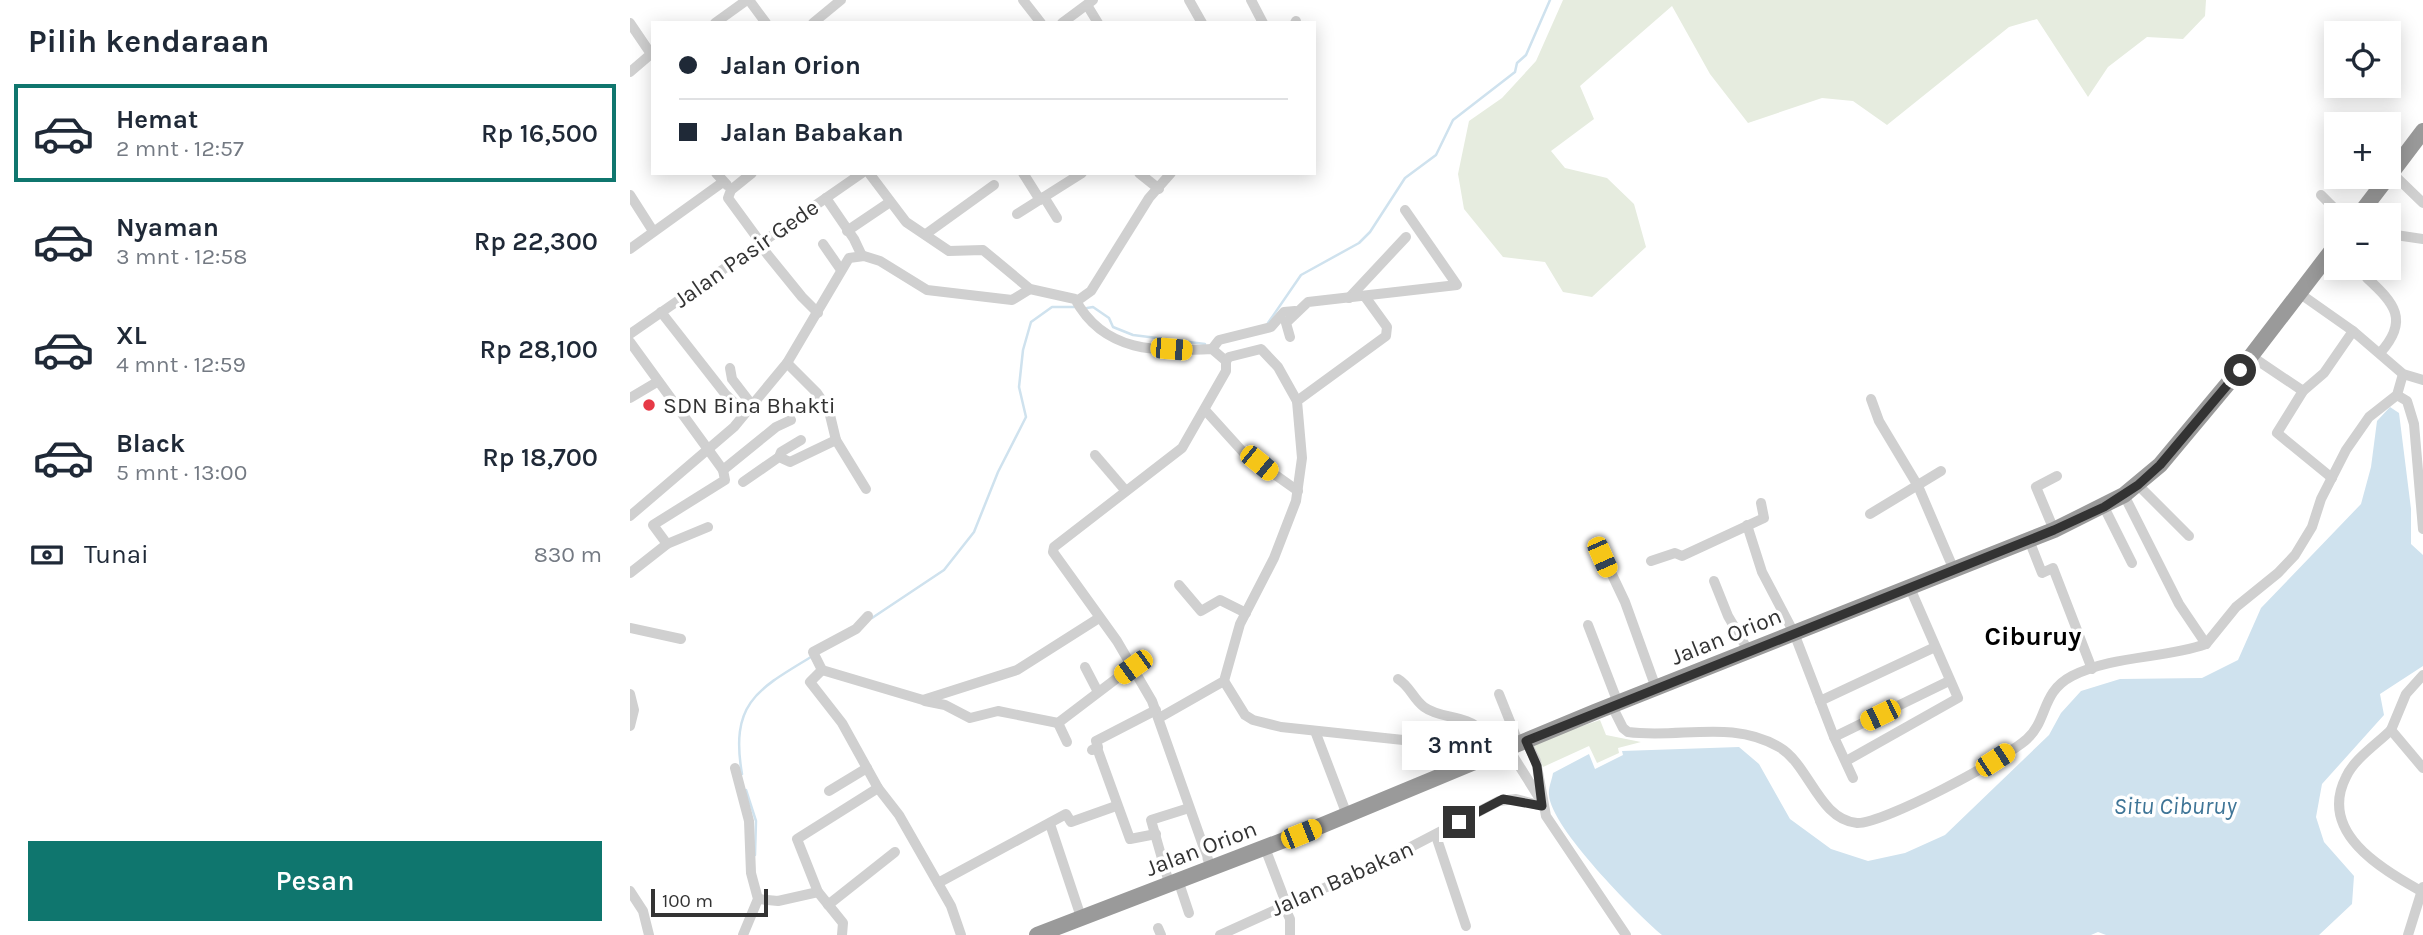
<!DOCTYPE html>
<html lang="id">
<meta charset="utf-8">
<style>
body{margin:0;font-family:Karla,sans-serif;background:#f6f6f7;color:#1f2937;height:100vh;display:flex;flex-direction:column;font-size:26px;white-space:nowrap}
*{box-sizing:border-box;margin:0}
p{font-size:23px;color:#747a83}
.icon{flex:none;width:38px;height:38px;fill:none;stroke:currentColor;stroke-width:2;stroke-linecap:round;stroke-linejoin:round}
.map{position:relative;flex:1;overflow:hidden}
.sheet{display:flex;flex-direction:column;background:#fff;width:630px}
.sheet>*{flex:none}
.guide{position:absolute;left:21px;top:21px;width:665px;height:154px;border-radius:0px;box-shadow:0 4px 18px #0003;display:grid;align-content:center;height:154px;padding:0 28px;background:#fff}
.fabs{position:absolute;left:1694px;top:21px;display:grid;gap:14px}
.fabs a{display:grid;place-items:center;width:77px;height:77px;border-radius:0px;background:#fff;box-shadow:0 4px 18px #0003;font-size:35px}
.scale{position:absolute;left:21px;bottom:18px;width:117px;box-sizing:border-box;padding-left:7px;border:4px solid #333;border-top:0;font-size:19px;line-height:24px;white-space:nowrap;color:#333;-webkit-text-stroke:5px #fff;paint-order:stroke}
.end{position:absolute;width:32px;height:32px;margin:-16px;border:9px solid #333;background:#fff;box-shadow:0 0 0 4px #fff}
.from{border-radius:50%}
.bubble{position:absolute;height:49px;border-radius:0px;background:#fff;box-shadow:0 4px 18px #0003;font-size:23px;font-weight:600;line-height:49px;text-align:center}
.car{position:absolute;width:21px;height:42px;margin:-21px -10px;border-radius:9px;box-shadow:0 0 5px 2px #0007;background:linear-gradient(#f5c518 24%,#345 0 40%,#f5c518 0 76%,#345 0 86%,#f5c518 0)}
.guide b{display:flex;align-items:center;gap:24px;height:66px;font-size:26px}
.guide b+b{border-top:2px solid #e0e1e3}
.guide i{width:18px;height:18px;background:#1f2937}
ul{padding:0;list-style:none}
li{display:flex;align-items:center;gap:21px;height:98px;margin:0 14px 10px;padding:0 14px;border:4px solid transparent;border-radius:0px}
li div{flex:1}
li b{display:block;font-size:26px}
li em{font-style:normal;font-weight:600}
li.selected{border-color:#0f766e}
li>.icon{width:63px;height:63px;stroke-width:1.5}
h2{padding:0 28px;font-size:32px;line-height:84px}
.pay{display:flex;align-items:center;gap:18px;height:77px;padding:0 28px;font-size:26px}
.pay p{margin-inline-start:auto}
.primary-button{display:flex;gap:14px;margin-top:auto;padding:14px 28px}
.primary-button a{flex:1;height:80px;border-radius:0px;background:#0f766e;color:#fff;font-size:28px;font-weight:600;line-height:80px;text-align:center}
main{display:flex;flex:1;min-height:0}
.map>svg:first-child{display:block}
.green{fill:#e6ecdf}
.water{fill:#cfe2ee}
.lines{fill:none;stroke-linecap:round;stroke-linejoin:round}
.stream{stroke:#cfe2ee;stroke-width:2.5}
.minor{stroke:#d0d0d0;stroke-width:10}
.highway{stroke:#9a9a9a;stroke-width:16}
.route{stroke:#333;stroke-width:9}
.poi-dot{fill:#e63946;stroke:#fff;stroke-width:2.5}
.labels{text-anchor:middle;stroke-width:7;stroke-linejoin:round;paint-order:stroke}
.street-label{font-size:23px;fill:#333;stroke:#fff}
.poi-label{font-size:23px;fill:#333;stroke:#fff;text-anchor:start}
.water-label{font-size:24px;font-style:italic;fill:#3f7597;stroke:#fff}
.quarter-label{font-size:26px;font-weight:bold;fill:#000;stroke:#fff}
</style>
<main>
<section class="sheet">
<h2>Pilih kendaraan</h2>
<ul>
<li class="selected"><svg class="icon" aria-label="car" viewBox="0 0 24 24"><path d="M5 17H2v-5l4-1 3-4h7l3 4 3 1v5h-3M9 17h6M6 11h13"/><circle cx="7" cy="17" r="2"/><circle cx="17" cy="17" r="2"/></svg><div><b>Hemat</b><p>2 mnt · 12:57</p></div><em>Rp 16,500</em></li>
<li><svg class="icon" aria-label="car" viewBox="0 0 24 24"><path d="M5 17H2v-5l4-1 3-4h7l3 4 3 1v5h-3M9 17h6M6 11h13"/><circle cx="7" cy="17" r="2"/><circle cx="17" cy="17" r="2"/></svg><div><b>Nyaman</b><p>3 mnt · 12:58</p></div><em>Rp 22,300</em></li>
<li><svg class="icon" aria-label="car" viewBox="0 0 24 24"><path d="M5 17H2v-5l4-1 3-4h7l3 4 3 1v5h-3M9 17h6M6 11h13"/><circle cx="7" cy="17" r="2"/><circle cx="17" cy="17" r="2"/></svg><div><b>XL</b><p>4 mnt · 12:59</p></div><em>Rp 28,100</em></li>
<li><svg class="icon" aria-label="car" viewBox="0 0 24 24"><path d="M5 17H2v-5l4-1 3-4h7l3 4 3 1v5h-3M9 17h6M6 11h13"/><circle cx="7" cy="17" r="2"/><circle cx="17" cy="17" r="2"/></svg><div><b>Black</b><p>5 mnt · 13:00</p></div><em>Rp 18,700</em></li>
</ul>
<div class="pay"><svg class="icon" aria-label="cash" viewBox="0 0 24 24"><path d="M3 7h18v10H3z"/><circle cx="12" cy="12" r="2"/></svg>Tunai<p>830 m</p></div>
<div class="primary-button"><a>Pesan</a></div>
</section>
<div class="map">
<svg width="1793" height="935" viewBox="0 0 1793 935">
<rect width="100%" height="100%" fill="#fff"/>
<!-- green -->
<g class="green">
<path d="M933,0H1576L1575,16L1553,39L1517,37L1478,67L1458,97L1407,19L1379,27L1257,125L1223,101L1192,98L1118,123L1080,74L1042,6L950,86L964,119L921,151L935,168L977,178L1004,204L1016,247L962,297L933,292L915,262L873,257L834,209L828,174L839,121L872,98L906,61Z"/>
<path d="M970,720L976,735L1011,742L988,748L989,753L967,763L959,746L913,767L902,743Z"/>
</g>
<!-- water -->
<path class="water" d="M1760,407L1769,413L1781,509V544L1793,555V666L1750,694L1754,715L1692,784L1686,817L1694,842L1724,876L1722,904L1689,935H1476L1468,932L1461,935H1032C1006,913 921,828 919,795C918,788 922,780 923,773L959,754L965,769L993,755L992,751L1109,747L1129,764L1160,819L1201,849L1238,861L1275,853L1315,835L1419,735L1431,713L1451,691L1490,679L1572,678L1608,660L1631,608L1731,504L1741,467L1747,421Z"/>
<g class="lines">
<!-- stream -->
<g class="stream">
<path d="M457,308L463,307L479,318L483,327L503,335L575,344"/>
<path d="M638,323L671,275L729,243L740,232L775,178L806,155L823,120L885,72L887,63L896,55L920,0"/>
<path d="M242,618L314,570L344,532L368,472L396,417L389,387L393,350L401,322L422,307H447"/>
<path d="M112,774C100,704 126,690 181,657"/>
<path d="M116,790L126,821L125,855"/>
</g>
<!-- minor -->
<g class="minor">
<path d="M119,0L136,23"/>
<path d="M393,0L411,23"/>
<path d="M559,0L572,23"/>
<path d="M621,0L633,23"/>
<path d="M457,5L468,23"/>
<path d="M0,23L21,54L0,72"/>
<path d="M85,23L117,0"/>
<path d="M183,23L211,0"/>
<path d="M432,23L463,0"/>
<path d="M665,23L666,21"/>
<path d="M86,173L97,185"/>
<path d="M122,173L101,190L98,198L131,243"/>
<path d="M239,173L276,222L319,251L353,250L400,289L445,299C474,353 527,352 582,349L596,361V371L552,448L424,547L423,552L487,641L522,701L581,868"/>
<path d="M393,173L410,200"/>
<path d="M509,173L529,189"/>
<path d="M1762,173L1793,203"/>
<path d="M0,195L23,231"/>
<path d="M1691,195L1711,215"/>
<path d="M414,197L427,218"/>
<path d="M196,198L224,239L232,256"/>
<path d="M387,214L452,173"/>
<path d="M217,231L260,202"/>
<path d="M296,234L364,185"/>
<path d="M1759,234L1793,239"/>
<path d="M129,244L172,297L188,313"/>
<path d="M193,244L211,270"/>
<path d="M0,249L93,182"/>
<path d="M1737,278C1764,303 1780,320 1750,353"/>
<path d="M1669,293L1723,331L1773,374L1793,380"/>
<path d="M719,298L776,237"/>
<path d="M447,301L461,291L519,198L541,173"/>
<path d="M31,312L96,395L115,413"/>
<path d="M0,334L232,173"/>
<path d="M660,337L656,323L678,302L827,285L775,210"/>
<path d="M0,342L93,470L146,427L161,420"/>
<path d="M582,349L589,340L641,327L654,312L665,311"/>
<path d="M1621,356L1673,391"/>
<path d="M596,361L599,357L631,349L648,367L667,401"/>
<path d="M157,363L187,393L199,411L206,440L236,489"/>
<path d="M100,368L102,379L122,405"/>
<path d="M1767,395L1777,401L1784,424L1793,529"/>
<path d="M0,398L27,382"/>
<path d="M1241,399L1249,421L1288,486L1324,570"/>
<path d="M575,410L613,452L668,491"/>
<path d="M465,455L495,490"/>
<path d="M149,457L151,452L171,440"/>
<path d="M1702,478L1647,433L1673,391L1694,373L1723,331"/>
<path d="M113,482L149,457L160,462L206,440"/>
<path d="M1508,485L1559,536"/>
<path d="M1494,495L1549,604L1576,644"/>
<path d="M1474,507L1502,563"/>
<path d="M1240,514L1311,471"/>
<path d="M0,516L104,427L157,363L219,258L234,256L250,261L297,290L382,300L400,289"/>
<path d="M1117,525L1132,572L1164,633L1204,737L1223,778"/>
<path d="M1424,530L1406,487L1427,476"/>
<path d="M1399,540L1412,573L1423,568L1462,669"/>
<path d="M37,544L23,525L95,480L93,470"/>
<path d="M968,545L995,602L1026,688"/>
<path d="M1021,561L1045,553L1052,556L1134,518L1131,503"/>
<path d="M0,573L37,544L78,527"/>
<path d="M1084,581L1098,616L1119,652"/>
<path d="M549,585L571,611L590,600L616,613"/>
<path d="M958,625L988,703"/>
<path d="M0,628L51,639"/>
<path d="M455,667L468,692"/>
<path d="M192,670L180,682L212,723L248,788L269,815L321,906L331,935"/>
<path d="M192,670L293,700L387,670L469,618"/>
<path d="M192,670L183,652L226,629L238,616"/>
<path d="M1793,675L1776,694L1761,730L1793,768"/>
<path d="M768,679C780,686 783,699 794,707C810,719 837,715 850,730C855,737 859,747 864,755"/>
<path d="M594,681L615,715L623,720L651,727L792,742L850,730"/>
<path d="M0,694L4,710L0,726"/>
<path d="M869,694L889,744"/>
<path d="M295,701L315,705L340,718L368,711L428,723L503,666"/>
<path d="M1190,701L1303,648"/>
<path d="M982,706L993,728L998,732C1049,739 1102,719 1149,747C1179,764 1189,820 1227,823C1253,824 1375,759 1397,739C1418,720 1411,692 1442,676C1484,655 1533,659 1576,644L1606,607L1648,573L1665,555L1682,527L1691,499L1716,450L1739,417L1767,395L1773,374"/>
<path d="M529,718L594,681L610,624L644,558L666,501L672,458L667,401L756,336L757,327L736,298"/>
<path d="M428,723L437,742"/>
<path d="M1761,730C1747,744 1724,759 1716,777C1688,832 1751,869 1791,891"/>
<path d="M685,731L717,815"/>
<path d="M1204,737L1319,681"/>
<path d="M896,741L906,761L916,816L996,935"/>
<path d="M467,748L500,839L526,834"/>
<path d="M878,748L910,799"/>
<path d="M462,750L468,747L466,741L526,710"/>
<path d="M1216,761L1328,698L1280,588"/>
<path d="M105,768L119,821L121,873L128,899L113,935"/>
<path d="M199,791L237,768"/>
<path d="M420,824L451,917"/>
<path d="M806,836L836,926"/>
<path d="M635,848L656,903"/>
<path d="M548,880L559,913"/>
<path d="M308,883L436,814L441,822L486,806"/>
<path d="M539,883L521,820L559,808"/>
<path d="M0,891L13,911L19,935"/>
<path d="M128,899L148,901L188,892"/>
<path d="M653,904L660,919V935"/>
<path d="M198,905L265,852"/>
<path d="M528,928L531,935"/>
<path d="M212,935L213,923L188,892L167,839L248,788"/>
<path d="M590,935L752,862L869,801L886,799L912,806"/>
<path d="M1778,935L1793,887"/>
</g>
<!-- highway -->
<g class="highway">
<path d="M1759,176L1793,131"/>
<path d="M1729,215L1758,177"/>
<path d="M407,935L688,827L965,712L1424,530L1494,495L1530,465L1621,356L1706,245"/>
</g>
</g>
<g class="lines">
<!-- route -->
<path class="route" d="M829,822L873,799L912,806L907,766L896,741L1424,530L1474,507L1508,485L1530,465L1610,370"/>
</g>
<!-- markers -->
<circle class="poi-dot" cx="19" cy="405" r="7"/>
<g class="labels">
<!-- street labels -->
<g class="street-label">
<text transform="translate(116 253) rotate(-35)" y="8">Jalan Pasir Gede</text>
<text transform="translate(1096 636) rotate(-22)" y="8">Jalan Orion</text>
<text transform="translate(571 848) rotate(-21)" y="8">Jalan Orion</text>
<text transform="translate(712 878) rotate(-24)" y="8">Jalan Babakan</text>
</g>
<!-- poi labels -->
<g class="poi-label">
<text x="33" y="413">SDN Bina Bhakti</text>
</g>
<!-- water labels -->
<g class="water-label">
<text x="1545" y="814">Situ Ciburuy</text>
</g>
<!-- quarter labels -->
<g class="quarter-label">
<text x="1403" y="645">Ciburuy</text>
</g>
</g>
</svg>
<div class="fabs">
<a><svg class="icon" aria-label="locate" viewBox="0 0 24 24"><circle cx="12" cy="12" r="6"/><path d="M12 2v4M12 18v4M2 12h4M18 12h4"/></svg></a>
<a>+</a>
<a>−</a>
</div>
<div class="scale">100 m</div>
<i class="end from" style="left:1610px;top:370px"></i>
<i class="end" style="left:829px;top:822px"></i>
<div class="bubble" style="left:772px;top:721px;width:116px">3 mnt</div>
<i class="car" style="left:541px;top:349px;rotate:95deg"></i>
<i class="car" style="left:629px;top:463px;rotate:129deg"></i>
<i class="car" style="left:972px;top:557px;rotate:156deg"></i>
<i class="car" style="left:503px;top:667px;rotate:234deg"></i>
<i class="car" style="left:1250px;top:715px;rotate:244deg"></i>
<i class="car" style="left:1365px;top:760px;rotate:57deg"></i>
<i class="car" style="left:671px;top:834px;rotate:68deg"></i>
<div class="guide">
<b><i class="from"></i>Jalan Orion</b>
<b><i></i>Jalan Babakan</b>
</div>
</div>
</main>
